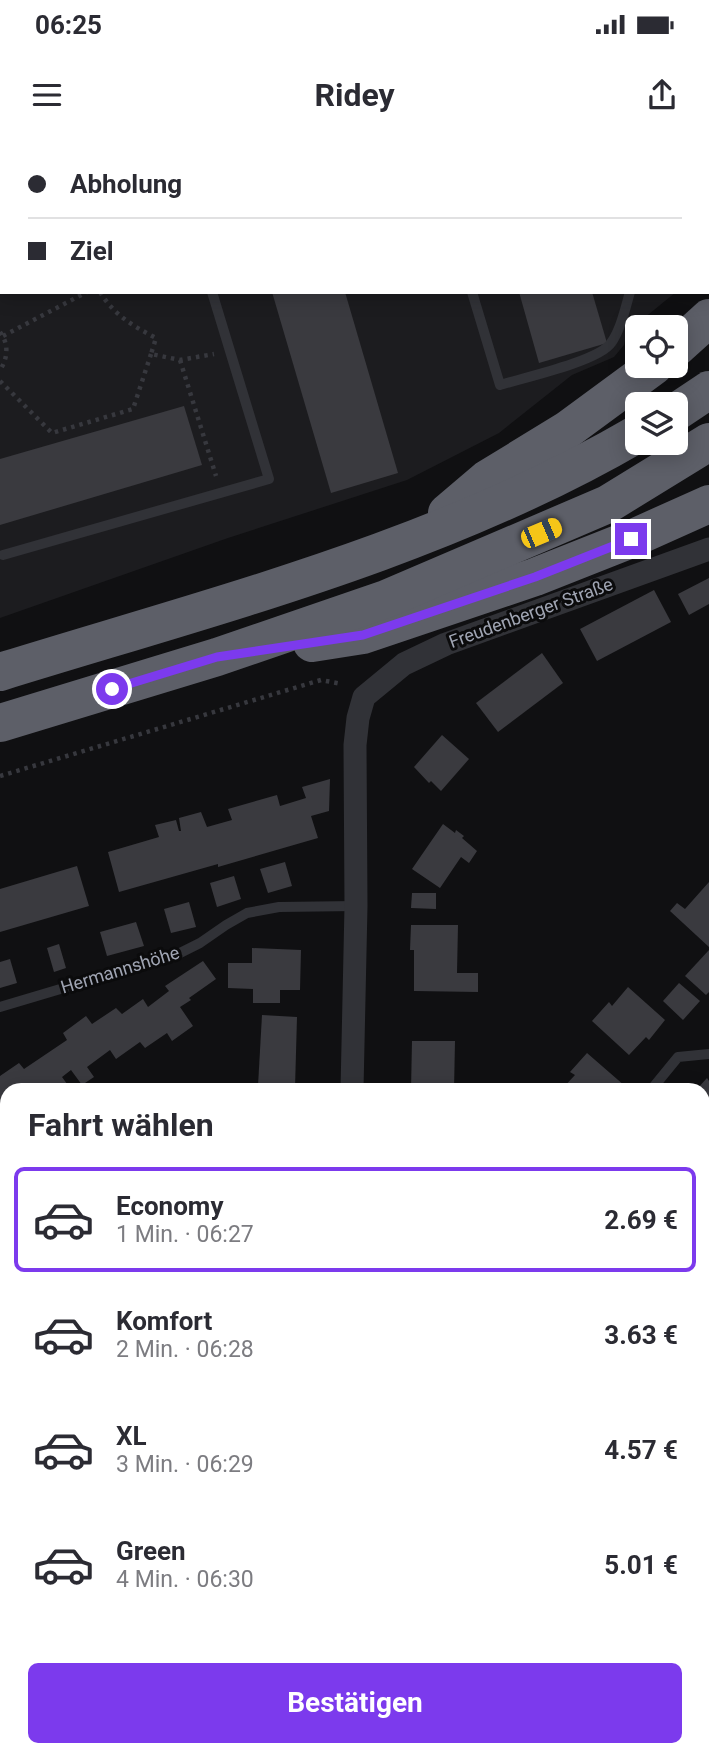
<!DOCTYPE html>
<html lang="de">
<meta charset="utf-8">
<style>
body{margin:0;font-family:Roboto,sans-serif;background:#f2f2f3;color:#2b2b33;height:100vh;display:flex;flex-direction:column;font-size:26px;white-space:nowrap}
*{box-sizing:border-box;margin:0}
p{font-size:23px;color:#7c7c81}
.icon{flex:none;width:38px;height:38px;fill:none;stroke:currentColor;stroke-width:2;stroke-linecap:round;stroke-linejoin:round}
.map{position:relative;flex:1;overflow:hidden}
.side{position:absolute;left:0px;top:943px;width:710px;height:674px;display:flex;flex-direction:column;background:#fff;border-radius:21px 21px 0 0;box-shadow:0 4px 18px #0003}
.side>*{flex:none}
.guide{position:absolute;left:0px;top:0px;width:710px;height:154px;box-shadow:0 4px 18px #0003;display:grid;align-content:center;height:154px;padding:0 28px;background:#fff}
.controls{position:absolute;left:625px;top:175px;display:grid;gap:14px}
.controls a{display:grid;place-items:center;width:63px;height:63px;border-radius:10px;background:#fff;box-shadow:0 4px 18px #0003;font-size:35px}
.end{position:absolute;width:32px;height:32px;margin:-16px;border:9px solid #7c3aed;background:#fff;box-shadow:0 0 0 4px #fff}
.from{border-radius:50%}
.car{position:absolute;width:21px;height:42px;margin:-21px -10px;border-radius:9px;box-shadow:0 0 5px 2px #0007;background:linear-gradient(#f5c518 24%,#345 0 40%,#f5c518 0 76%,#345 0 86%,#f5c518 0)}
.guide b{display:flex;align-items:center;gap:24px;height:66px;font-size:26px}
.guide b+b{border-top:2px solid #e1e1e2}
.guide i{width:18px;height:18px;background:#2b2b33}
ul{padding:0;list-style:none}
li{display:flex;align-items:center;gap:21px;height:105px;margin:0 14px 10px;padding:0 14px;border:4px solid transparent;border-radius:10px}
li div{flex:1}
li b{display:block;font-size:26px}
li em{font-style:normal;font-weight:700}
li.active{border-color:#7c3aed}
li>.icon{width:63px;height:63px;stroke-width:1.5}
h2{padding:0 28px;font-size:32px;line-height:84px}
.button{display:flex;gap:14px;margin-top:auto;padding:14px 28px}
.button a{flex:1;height:80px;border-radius:10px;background:#7c3aed;color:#fff;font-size:28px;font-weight:700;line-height:80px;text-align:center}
.status{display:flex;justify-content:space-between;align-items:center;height:49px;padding:0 35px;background:#fff;direction:ltr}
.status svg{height:19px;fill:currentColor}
header{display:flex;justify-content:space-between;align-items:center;height:91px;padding:0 28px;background:#fff;font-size:32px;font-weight:700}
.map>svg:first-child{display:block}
.built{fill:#1c1c1f}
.green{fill:#1c241d}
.building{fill:#3a3a3f}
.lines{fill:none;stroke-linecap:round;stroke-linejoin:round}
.path{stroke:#37383e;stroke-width:4.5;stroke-dasharray:3.5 5;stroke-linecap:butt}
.lane{stroke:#313237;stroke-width:10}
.street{stroke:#313237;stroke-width:23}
.secondary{stroke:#3f4047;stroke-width:32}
.highway{stroke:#5d5f68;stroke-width:38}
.route{stroke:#7c3aed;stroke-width:9}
.labels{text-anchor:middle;stroke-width:6;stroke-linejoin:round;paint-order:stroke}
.street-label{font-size:18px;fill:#a0a5b3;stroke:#0b0b0c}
</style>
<div class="status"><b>06:25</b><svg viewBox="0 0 49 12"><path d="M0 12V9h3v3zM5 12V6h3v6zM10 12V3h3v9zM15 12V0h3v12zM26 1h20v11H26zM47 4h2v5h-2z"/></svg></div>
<header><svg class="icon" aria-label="menu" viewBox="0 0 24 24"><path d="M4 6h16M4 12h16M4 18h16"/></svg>Ridey<svg class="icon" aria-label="share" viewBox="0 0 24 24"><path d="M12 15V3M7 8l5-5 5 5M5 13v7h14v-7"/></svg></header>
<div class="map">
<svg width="709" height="1616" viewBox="0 0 709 1616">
<rect width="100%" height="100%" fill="#101012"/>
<!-- built -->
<g class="built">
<path d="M0,0H324L2,2L0,110Z"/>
<path d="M387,0H709V125V2H384Z"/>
<path d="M0,152H676L627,192L624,205L614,217L572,235L499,293L407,340L228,398L0,478Z"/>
<path d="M0,1009L7,1019V1604L0,1612Z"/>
</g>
<!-- green -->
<path class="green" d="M7,1604V1610H134V1616H0V1612Z"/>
<!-- building -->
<g class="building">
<path d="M272,152H345L398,333L331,353Z"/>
<path d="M519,152H592L607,203L539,223Z"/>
<path d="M184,266L202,325L0,385V319Z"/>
<path d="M709,438V464L689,475L678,454Z"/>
<path d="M654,450L671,482L597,521L580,489Z"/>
<path d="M542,513L563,543L498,592L476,563Z"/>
<path d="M442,595L469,619L441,651L431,641L429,643L414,627Z"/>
<path d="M330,639L329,671L311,676L318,698L218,727V724L119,752L108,712L159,697L155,685L176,680L179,691H181L179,678L201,672L207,687L232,680L228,669L277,655L280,666L306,658L302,647Z"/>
<path d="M443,684L455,693L456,690L464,696L462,698L477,711L469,723L461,717L440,748L412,729Z"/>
<path d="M285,722L292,746L268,753L260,729Z"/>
<path d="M77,726L89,766L0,792V749Z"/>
<path d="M234,736L241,759L217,767L210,743Z"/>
<path d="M709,742V807L670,771L677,763L685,769Z"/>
<path d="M412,753H436V769L411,768Z"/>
<path d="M189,762L196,787L171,793L164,769Z"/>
<path d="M136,782L144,806L107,816L100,792Z"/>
<path d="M411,785H458L457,833H478V852L414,851V810H410Z"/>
<path d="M59,804L66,828L54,832L47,808Z"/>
<path d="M252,808L301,810L300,850H280V863H253V849L228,848V823H252Z"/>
<path d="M709,810V852L706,855L685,836Z"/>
<path d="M10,819L17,843L0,848V822Z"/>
<path d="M203,821L216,839L189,858L191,860L180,867L193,886L172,901L167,893L145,908L140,902L116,919L110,910L87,927L94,937L82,945L71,930L62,937L70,948L66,950H7V969L0,974V936L19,923L24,929L67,900L63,893L86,876L92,884L116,868L122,874L143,859L148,867L169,851L165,846Z"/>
<path d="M679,843L700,861L683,880L663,861Z"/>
<path d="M628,847L665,880L649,900L646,897L629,915L592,881L609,862L612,866Z"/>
<path d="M262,875L297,877L295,948L258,946Z"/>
<path d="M412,901H455L454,950H411Z"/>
<path d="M587,913L625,946L621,950H561L575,935L570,932Z"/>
<path d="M707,938L709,941V987L704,982V950H696Z"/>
<path d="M704,1016L709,1021V1072L704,1078Z"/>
<path d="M704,1268L709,1273V1331L704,1337Z"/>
<path d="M7,1406V1451L0,1446V1416Z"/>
<path d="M237,1610H285L284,1616H237Z"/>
<path d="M599,1610H631L626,1616H606Z"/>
</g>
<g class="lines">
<!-- path -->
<g class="path">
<path d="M247,2L253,0"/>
<path d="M0,78H2"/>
<path d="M100,152C114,175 133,186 156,198L151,214L180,220L214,214"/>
<path d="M0,192C9,204 8,218 0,230"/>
<path d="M3,196L87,152"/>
<path d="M180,220L216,336"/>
<path d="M0,241L52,293L133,269L151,214"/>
<path d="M0,636L321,540L342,544"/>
</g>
<!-- lane -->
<g class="lane">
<path d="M424,0L425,2"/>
<path d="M472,152L500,245C523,238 599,221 611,203C621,189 625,169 630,152"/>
<path d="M3,415L269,339L212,152"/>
<path d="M0,867L178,814L200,803L226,785L247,773L279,767L356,766"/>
<path d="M651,950L678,917L709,914"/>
<path d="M0,1231L5,1224L7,1226"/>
<path d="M0,1376L7,1366"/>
<path d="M0,1581L7,1571"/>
<path d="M455,1610L458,1616"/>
<path d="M554,1616L560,1610"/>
</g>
<!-- street -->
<g class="street">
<path d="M361,2L364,0"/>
<path d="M0,132H2"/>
<path d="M352,950L356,766L355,605L358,578L364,557L404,524L446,504L709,409"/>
<path d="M704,1216L709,1218"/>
<path d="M363,1610L367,1616"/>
</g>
<!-- secondary -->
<g class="secondary">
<path d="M704,1155L709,1149"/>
<path d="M383,1616L385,1610"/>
</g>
<!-- highway -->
<g class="highway">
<path d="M676,208L709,178"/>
<path d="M676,272L709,250"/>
<path d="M447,373L487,339L567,290L654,226"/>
<path d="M312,503L363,495L535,437L631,399L709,364"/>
<path d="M0,532C216,465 440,409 637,294"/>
<path d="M0,583L217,517L386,459L608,364L709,302"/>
</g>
</g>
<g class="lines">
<!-- route -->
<path class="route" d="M112,549L217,517L363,495L535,437L631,399"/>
</g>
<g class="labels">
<!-- street labels -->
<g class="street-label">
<text transform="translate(531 473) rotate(-20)" y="6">Freudenberger Straße</text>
<text transform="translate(120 830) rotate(-17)" y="6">Hermannshöhe</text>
</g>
</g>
</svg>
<div class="controls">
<a><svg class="icon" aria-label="locate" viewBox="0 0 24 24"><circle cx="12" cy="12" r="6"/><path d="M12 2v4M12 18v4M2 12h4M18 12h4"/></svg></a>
<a><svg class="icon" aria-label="layers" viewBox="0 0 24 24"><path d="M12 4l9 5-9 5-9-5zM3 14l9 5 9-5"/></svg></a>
</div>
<i class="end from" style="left:112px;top:549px"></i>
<i class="end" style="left:631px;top:399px"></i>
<i class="car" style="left:541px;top:393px;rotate:67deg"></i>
<div class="guide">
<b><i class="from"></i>Abholung</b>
<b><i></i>Ziel</b>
</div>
<section class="side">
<h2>Fahrt wählen</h2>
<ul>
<li class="active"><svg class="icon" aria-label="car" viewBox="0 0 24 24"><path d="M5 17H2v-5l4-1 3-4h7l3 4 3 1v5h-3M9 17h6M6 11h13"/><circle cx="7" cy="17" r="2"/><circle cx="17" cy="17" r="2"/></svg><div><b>Economy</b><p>1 Min. · 06:27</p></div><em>2.69 €</em></li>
<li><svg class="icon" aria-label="car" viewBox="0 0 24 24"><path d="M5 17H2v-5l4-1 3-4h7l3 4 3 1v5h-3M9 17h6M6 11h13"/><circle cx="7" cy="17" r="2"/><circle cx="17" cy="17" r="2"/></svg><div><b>Komfort</b><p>2 Min. · 06:28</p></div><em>3.63 €</em></li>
<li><svg class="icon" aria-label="car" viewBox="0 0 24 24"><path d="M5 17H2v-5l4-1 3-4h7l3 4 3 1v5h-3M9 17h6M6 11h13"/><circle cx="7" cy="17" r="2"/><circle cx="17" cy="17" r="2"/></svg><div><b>XL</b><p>3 Min. · 06:29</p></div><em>4.57 €</em></li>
<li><svg class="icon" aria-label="car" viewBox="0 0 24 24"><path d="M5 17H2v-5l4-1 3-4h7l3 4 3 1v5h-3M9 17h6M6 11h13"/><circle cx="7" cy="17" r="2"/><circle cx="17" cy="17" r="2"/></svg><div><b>Green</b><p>4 Min. · 06:30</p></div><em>5.01 €</em></li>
</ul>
<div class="button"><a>Bestätigen</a></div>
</section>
</div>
